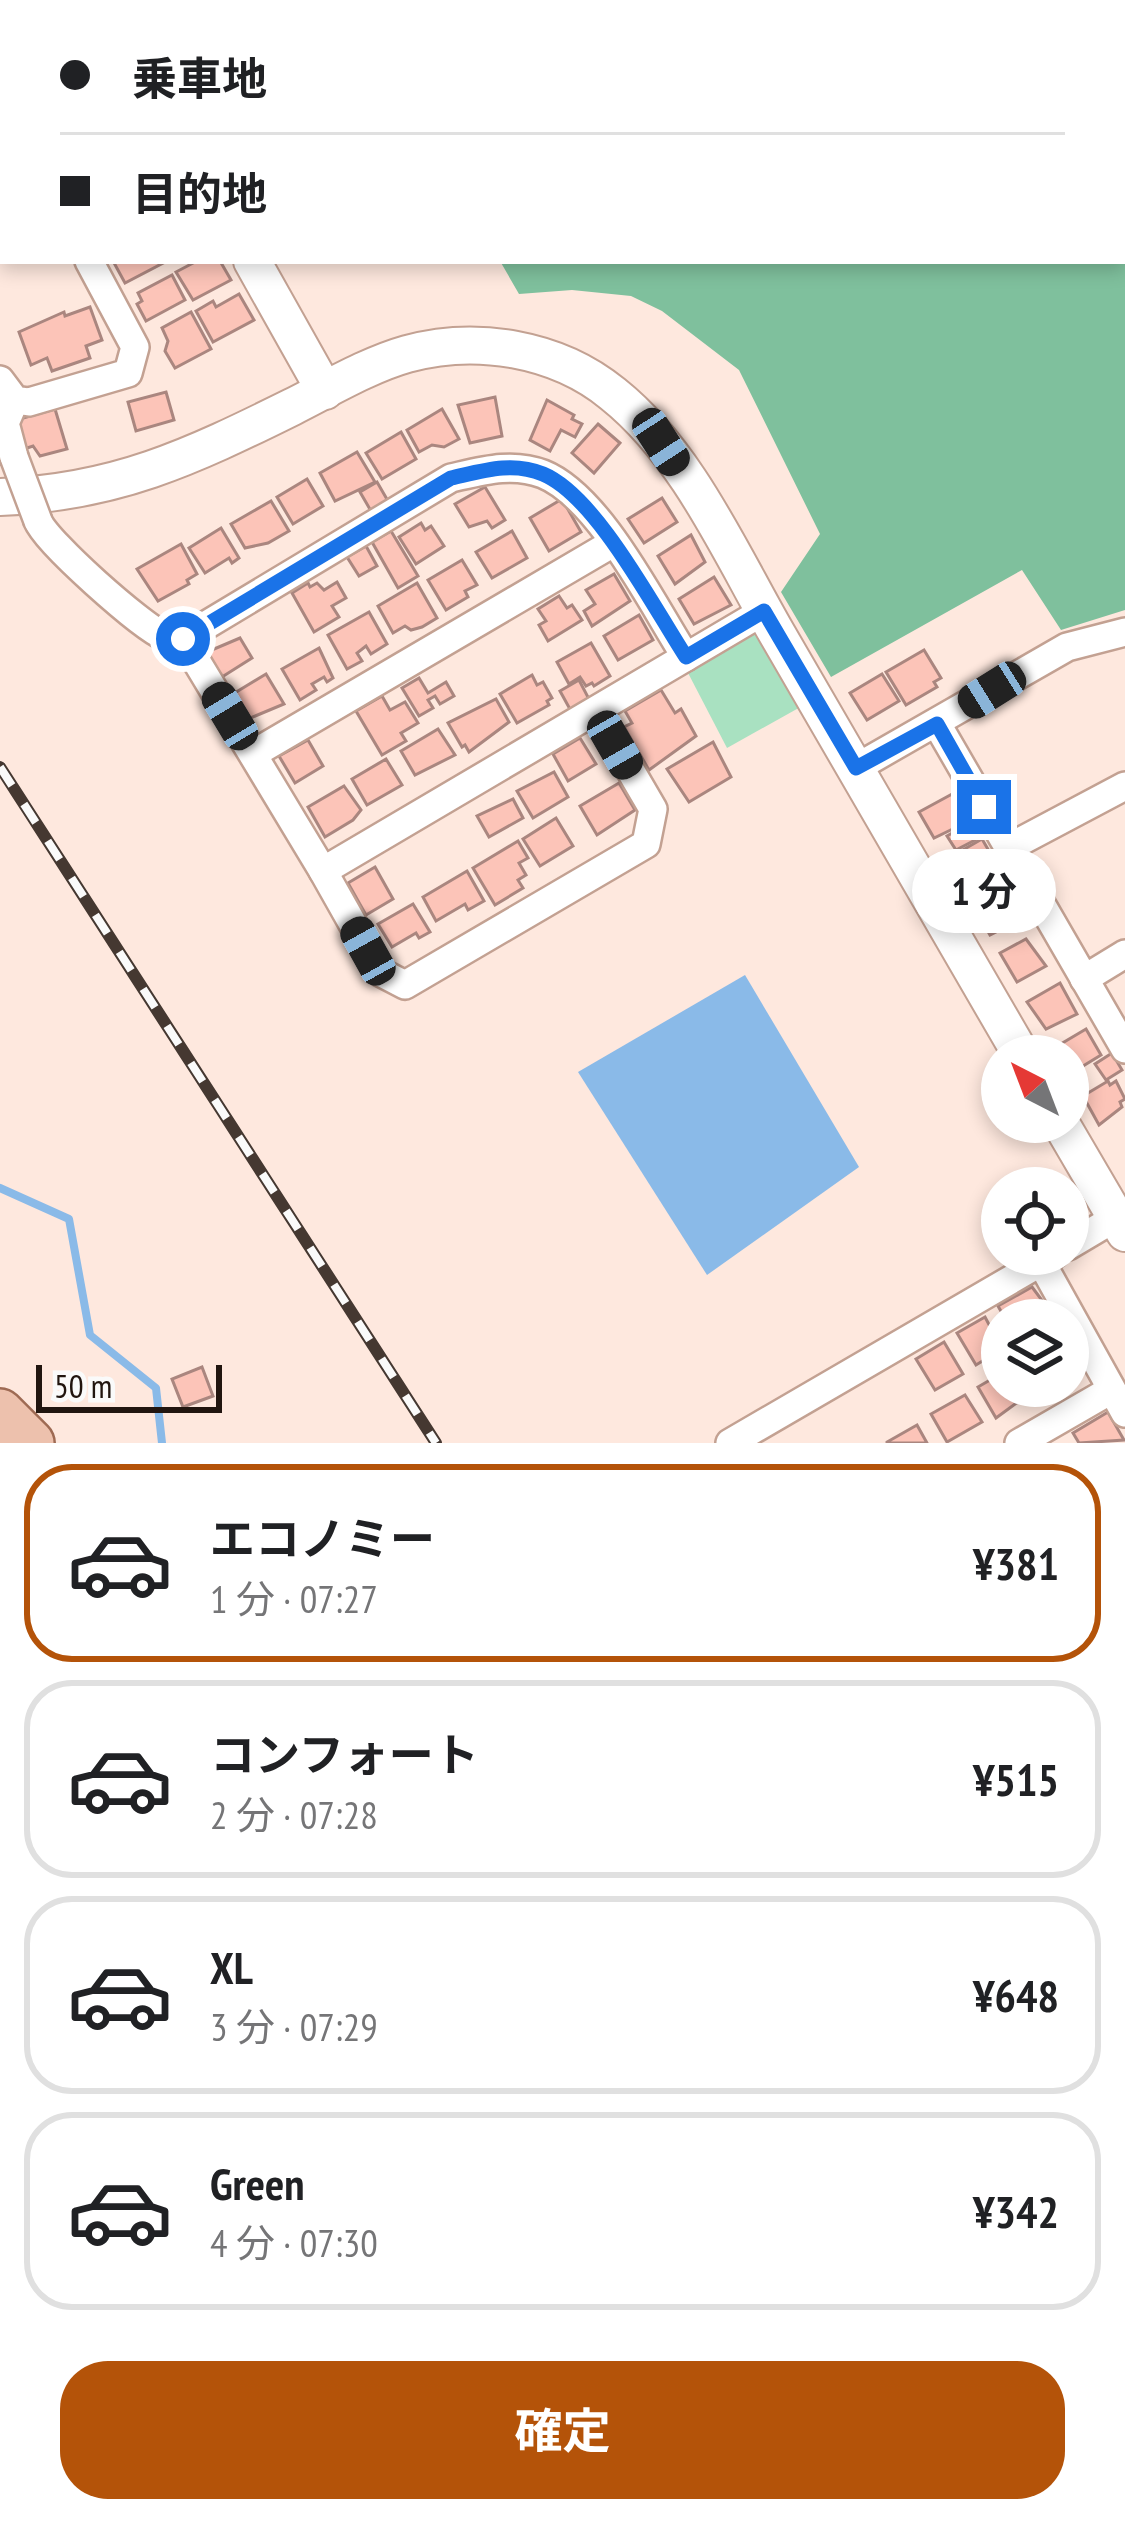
<!DOCTYPE html>
<html lang="ja">
<meta charset="utf-8">
<style>
body{margin:0;font-family:"PT Sans Narrow","Noto Sans JP",sans-serif;background:#f2f2f2;color:#202124;height:100vh;display:flex;flex-direction:column;font-size:45px;white-space:nowrap}
*{box-sizing:border-box;margin:0}
p{font-size:39px;color:#757577}
.icon{flex:none;width:66px;height:66px;fill:none;stroke:currentColor;stroke-width:2;stroke-linecap:round;stroke-linejoin:round}
.map{position:relative;height:1443px;overflow:hidden}
.sheet{display:flex;flex-direction:column;background:#fff;flex:1}
.sheet>*{flex:none}
.top-card{position:absolute;left:0px;top:0px;width:1125px;height:264px;box-shadow:0 6px 18px #0003;display:grid;align-content:center;height:264px;padding:0 60px;background:#fff}
.needle{width:78px;rotate:318deg}
.controls{position:absolute;left:981px;top:1035px;display:grid;gap:24px}
.controls a{display:grid;place-items:center;width:108px;height:108px;border-radius:50%;background:#fff;box-shadow:0 6px 18px #0003;font-size:60px}
.scale{position:absolute;left:36px;bottom:30px;width:186px;box-sizing:border-box;padding-left:12px;border:6px solid #21150f;border-top:0;font-size:33px;line-height:42px;white-space:nowrap;color:#21150f;-webkit-text-stroke:9px #fafafa;paint-order:stroke}
.end{position:absolute;width:54px;height:54px;margin:-27px;border:15px solid #1a73e8;background:#fff;box-shadow:0 0 0 6px #fff}
.from{border-radius:50%}
.bubble{position:absolute;height:84px;border-radius:42px;background:#fff;box-shadow:0 6px 18px #0003;font-size:39px;font-weight:700;line-height:84px;text-align:center}
.car{position:absolute;width:36px;height:72px;margin:-36px -18px;border-radius:15px;box-shadow:0 0 9px 3px #0007;background:linear-gradient(#222 24%,#8ab4d8 0 40%,#222 0 76%,#8ab4d8 0 86%,#222 0)}
.top-card b{display:flex;align-items:center;gap:42px;height:114px;font-size:45px}
.top-card b+b{border-top:3px solid #e0e0e0}
.top-card i{width:30px;height:30px;background:#202124}
ul{padding:21px 0 0;list-style:none}
li{display:flex;align-items:center;gap:36px;height:198px;margin:0 24px 18px;padding:0 36px;border:6px solid #e0e0e0;border-radius:48px}
li div{flex:1}
li b{display:block;font-size:45px}
li em{font-style:normal;font-weight:700}
li.selected{border-color:#b45309}
li>.icon{width:108px;height:108px;stroke-width:1.5}
.action{display:flex;gap:24px;margin-top:auto;padding:24px 60px}
.action a{flex:1;height:138px;border-radius:48px;background:#b45309;color:#fff;font-size:48px;font-weight:700;line-height:138px;text-align:center}
.map>svg:first-child{display:block}
.green{fill:#a9e1c1}
.forest{fill:#7fc09d}
.water{fill:#8abae8}
.lines{fill:none;stroke-linecap:round;stroke-linejoin:round}
.stream{stroke:#8abae8;stroke-width:8}
.building{fill:#fcc4b8;stroke:#aa867f;stroke-width:3}
.minor-casing{stroke:#c3a192;stroke-width:32}
.tertiary-casing{stroke:#c3a192;stroke-width:40}
.primary-casing{stroke:#9e6a53;stroke-width:50}
.minor{stroke:#fff;stroke-width:27}
.tertiary{stroke:#fff;stroke-width:36}
.primary{stroke:#edc1ad;stroke-width:45}
.rail-casing{stroke:#453831;stroke-width:12}
.rail{stroke:#fafafa;stroke-width:8;stroke-dasharray:22;stroke-linecap:butt}
.minor-bridge-casing{stroke:#c3a192;stroke-width:32;stroke-linecap:butt}
.minor-bridge{stroke:#fff;stroke-width:27}
.route{stroke:#1a73e8;stroke-width:15}
</style>
<div class="map">
<svg width="1125" height="1443" viewBox="0 0 1125 1443">
<rect width="100%" height="100%" fill="#fee8de"/>
<!-- green -->
<path class="green" d="M760,627L804,705L727,748L687,671Z"/>
<!-- forest -->
<path class="forest" d="M185,0H1125V610L1061,630L1022,570L831,677L781,592L820,534L739,370L662,311L631,296L572,290L519,294L500,261H1122V3Z"/>
<!-- water -->
<path class="water" d="M745,975L859,1167L707,1275L578,1072Z"/>
<g class="lines">
<!-- stream -->
<path class="stream" d="M0,1188L69,1219L90,1335L156,1388L162,1443"/>
</g>
<!-- building -->
<g class="building">
<path d="M113,261H165V262L125,283Z"/>
<path d="M197,261H220L231,280L193,300L176,272Z"/>
<path d="M172,275L185,300L146,321L137,304L142,301L138,293Z"/>
<path d="M239,294L254,320L213,342L196,311L213,301L216,307Z"/>
<path d="M90,307L102,340L86,346L90,358L52,371L47,358L31,365L19,332L64,312L65,316Z"/>
<path d="M191,312L211,349L175,368L165,351L168,341L162,328Z"/>
<path d="M166,392L174,420L136,431L128,402Z"/>
<path d="M495,397L502,436L470,443L458,405Z"/>
<path d="M547,400L574,415L572,419L582,424L575,437L561,430L550,451L530,440Z"/>
<path d="M55,409L67,449L40,456L33,446L24,449L16,420Z"/>
<path d="M442,409L459,439L444,447L432,445L419,452L407,430Z"/>
<path d="M598,424L620,443L594,473L572,453Z"/>
<path d="M401,432L416,459L382,479L366,453Z"/>
<path d="M357,452L375,482L335,501L320,473Z"/>
<path d="M307,479L323,506L293,524L277,497Z"/>
<path d="M377,482L388,501L371,511L360,492Z"/>
<path d="M485,487L505,520L492,528L487,521L469,527L455,504Z"/>
<path d="M662,498L677,522L644,543L628,519Z"/>
<path d="M562,499L581,532L549,551L530,518Z"/>
<path d="M271,501L289,531L268,543L245,548L231,524Z"/>
<path d="M421,523L425,530L431,526L444,546L416,564L399,537Z"/>
<path d="M221,528L239,558L232,563L229,558L205,573L189,548Z"/>
<path d="M391,531L418,576L398,588L372,542Z"/>
<path d="M512,531L527,558L492,578L476,552Z"/>
<path d="M691,535L705,562L675,584L658,556Z"/>
<path d="M181,544L197,574L187,580L189,584L158,601L137,569Z"/>
<path d="M366,546L377,566L359,576L347,557Z"/>
<path d="M462,560L477,585L465,591L468,597L446,610L428,580Z"/>
<path d="M614,574L630,601L592,626L584,611L595,604L586,590Z"/>
<path d="M714,577L731,605L694,624L679,599Z"/>
<path d="M337,582L346,598L332,606L339,617L314,632L292,593L308,583L310,587L317,583L324,590Z"/>
<path d="M417,583L437,618L422,627L411,630L405,626L393,633L378,606Z"/>
<path d="M559,596L567,608L572,605L582,620L548,641L539,625L546,621L538,609Z"/>
<path d="M369,612L387,644L371,654L366,646L357,653L362,661L347,669L328,635Z"/>
<path d="M639,615L653,640L618,660L604,636Z"/>
<path d="M240,638L252,658L222,677L207,652Z"/>
<path d="M591,643L610,676L594,686L592,683L586,686L580,677L569,684L557,662Z"/>
<path d="M319,648L333,678L327,682L324,677L312,684L316,690L300,700L282,669Z"/>
<path d="M924,650L941,678L934,682L937,687L906,705L886,672Z"/>
<path d="M266,674L284,704L248,719L233,694Z"/>
<path d="M882,674L899,701L867,720L850,693Z"/>
<path d="M532,675L537,685L543,682L552,698L547,701L549,705L517,723L500,694Z"/>
<path d="M419,678L428,693L446,682L454,696L440,704L435,696L428,700L433,708L419,716L402,688Z"/>
<path d="M579,680L590,701L571,711L560,691Z"/>
<path d="M661,690L675,713L681,709L696,736L649,770L624,727L632,723L625,711Z"/>
<path d="M382,696L390,710L405,702L418,723L401,733L406,741L382,755L356,711Z"/>
<path d="M496,699L509,722L469,752L465,745L462,747L448,723Z"/>
<path d="M438,729L455,755L415,775L401,751Z"/>
<path d="M580,738L596,764L568,781L553,754Z"/>
<path d="M308,740L323,766L295,783L279,756Z"/>
<path d="M713,742L731,777L689,802L667,769Z"/>
<path d="M386,759L402,785L367,805L352,779Z"/>
<path d="M554,772L568,797L533,818L517,791Z"/>
<path d="M619,783L635,810L597,835L580,806Z"/>
<path d="M344,786L361,810L353,820L325,837L308,807Z"/>
<path d="M954,793L965,813L961,815L963,824L934,838L919,812Z"/>
<path d="M513,799L523,818L489,837L477,816Z"/>
<path d="M556,818L573,846L540,866L523,839Z"/>
<path d="M968,824L977,839L956,850L947,836Z"/>
<path d="M982,839L996,863L960,886L948,865L957,860L954,855Z"/>
<path d="M518,841L528,858L519,863L526,875L518,880L523,888L495,905L473,868Z"/>
<path d="M1000,865L1010,883L987,897L976,879Z"/>
<path d="M375,867L393,899L366,915L348,883Z"/>
<path d="M467,871L484,901L468,910L465,904L436,921L423,897Z"/>
<path d="M999,892L1003,898L1009,894L1018,909L1002,925L1004,928L990,935L974,907Z"/>
<path d="M413,904L430,932L419,938L416,933L392,947L378,924Z"/>
<path d="M1026,939L1046,966L1017,982L1000,953Z"/>
<path d="M1060,983L1077,1014L1046,1029L1027,1002Z"/>
<path d="M1086,1029L1101,1055L1070,1074L1068,1056H1059L1054,1048Z"/>
<path d="M1112,1053L1122,1070L1106,1080L1095,1064Z"/>
<path d="M1108,1081L1110,1085L1116,1081L1125,1099L1120,1102L1122,1107L1099,1125L1083,1096Z"/>
<path d="M1032,1287L1053,1315L1045,1320H1006L998,1306Z"/>
<path d="M985,1317L1002,1349L976,1365L957,1333Z"/>
<path d="M944,1342L963,1374L935,1390L916,1359Z"/>
<path d="M202,1367L213,1396L183,1407L172,1379Z"/>
<path d="M1002,1373V1386H1014L1022,1399L996,1418L978,1387Z"/>
<path d="M965,1395L982,1422L947,1442L931,1414Z"/>
<path d="M1108,1412L1124,1440L1079,1443L1073,1433Z"/>
<path d="M917,1425L927,1443H887V1442Z"/>
</g>
<g class="lines">
<defs>
<g id="minor">
<path d="M0,94L3,99"/>
<path d="M0,227L3,225"/>
<path d="M0,380L15,400L29,402L128,373L135,347L89,261"/>
<path d="M14,457L5,423L15,400"/>
<path d="M38,521C47,543 141,626 164,636C170,638 177,638 183,639L451,478C482,471 512,462 543,474C600,497 653,606 686,657L323,871"/>
<path d="M183,639L323,871L380,972L405,985L646,844L653,809L597,713"/>
<path d="M686,657L764,611"/>
<path d="M937,724L1125,1049"/>
<path d="M253,754L613,543"/>
<path d="M856,768L1067,647L1125,632"/>
<path d="M1008,848L1125,786"/>
<path d="M1084,979L1125,954"/>
<path d="M1068,1246L1125,1212"/>
<path d="M1041,1262L1125,1413"/>
<path d="M730,1443L1055,1254"/>
<path d="M1019,1443L1111,1390"/>
</g>
<g id="tertiary">
<path d="M108,0L110,3"/>
<path d="M252,261L325,391"/>
<path d="M0,497C115,493 191,457 292,407C328,389 368,365 407,354C476,335 557,348 613,394C687,453 730,552 776,632C859,773 940,915 1022,1056"/>
<path d="M1060,1122L1125,1233"/>
</g>
<path id="primary" d="M0,1412L31,1443"/>
</defs>
<!-- minor casing -->
<use href="#minor" class="minor-casing"/>
<!-- tertiary casing -->
<use href="#tertiary" class="tertiary-casing"/>
<!-- primary casing -->
<use href="#primary" class="primary-casing"/>
<!-- minor -->
<use href="#minor" class="minor"/>
<!-- tertiary -->
<use href="#tertiary" class="tertiary"/>
<!-- primary -->
<use href="#primary" class="primary"/>
<defs>
<path id="rail" d="M0,767L436,1443"/>
</defs>
<!-- rail casing -->
<use href="#rail" class="rail-casing"/>
<!-- rail -->
<use href="#rail" class="rail"/>
<defs>
<path id="minor-bridge" d="M14,457L38,521"/>
</defs>
<!-- minor-bridge casing -->
<use href="#minor-bridge" class="minor-bridge-casing"/>
<!-- minor-bridge -->
<use href="#minor-bridge" class="minor-bridge"/>
</g>
<g class="lines">
<!-- route -->
<path class="route" d="M183,639L451,478C482,471 512,461 543,474C596,496 654,608 686,657L764,611L856,768L937,724L984,807"/>
</g>
</svg>
<div class="controls">
<a><svg class="needle" viewBox="-14 -14 28 28"><path d="M0-13l5 13h-10z" fill="#e53935"/><path d="M0 13l5-13h-10z" fill="#757577"/></svg></a>
<a><svg class="icon" aria-label="locate" viewBox="0 0 24 24"><circle cx="12" cy="12" r="6"/><path d="M12 2v4M12 18v4M2 12h4M18 12h4"/></svg></a>
<a><svg class="icon" aria-label="layers" viewBox="0 0 24 24"><path d="M12 4l9 5-9 5-9-5zM3 14l9 5 9-5"/></svg></a>
</div>
<div class="scale">50 m</div>
<i class="end from" style="left:183px;top:639px"></i>
<i class="end" style="left:984px;top:807px"></i>
<div class="bubble" style="left:912px;top:849px;width:144px">1 分</div>
<i class="car" style="left:661px;top:442px;rotate:147deg"></i>
<i class="car" style="left:992px;top:690px;rotate:238deg"></i>
<i class="car" style="left:230px;top:716px;rotate:329deg"></i>
<i class="car" style="left:615px;top:745px;rotate:150deg"></i>
<i class="car" style="left:368px;top:951px;rotate:331deg"></i>
<div class="top-card">
<b><i class="from"></i>乗車地</b>
<b><i></i>目的地</b>
</div>
</div>
<section class="sheet">
<ul>
<li class="selected"><svg class="icon" aria-label="car" viewBox="0 0 24 24"><path d="M5 17H2v-5l4-1 3-4h7l3 4 3 1v5h-3M9 17h6M6 11h13"/><circle cx="7" cy="17" r="2"/><circle cx="17" cy="17" r="2"/></svg><div><b>エコノミー</b><p>1 分 · 07:27</p></div><em>¥381</em></li>
<li><svg class="icon" aria-label="car" viewBox="0 0 24 24"><path d="M5 17H2v-5l4-1 3-4h7l3 4 3 1v5h-3M9 17h6M6 11h13"/><circle cx="7" cy="17" r="2"/><circle cx="17" cy="17" r="2"/></svg><div><b>コンフォート</b><p>2 分 · 07:28</p></div><em>¥515</em></li>
<li><svg class="icon" aria-label="car" viewBox="0 0 24 24"><path d="M5 17H2v-5l4-1 3-4h7l3 4 3 1v5h-3M9 17h6M6 11h13"/><circle cx="7" cy="17" r="2"/><circle cx="17" cy="17" r="2"/></svg><div><b>XL</b><p>3 分 · 07:29</p></div><em>¥648</em></li>
<li><svg class="icon" aria-label="car" viewBox="0 0 24 24"><path d="M5 17H2v-5l4-1 3-4h7l3 4 3 1v5h-3M9 17h6M6 11h13"/><circle cx="7" cy="17" r="2"/><circle cx="17" cy="17" r="2"/></svg><div><b>Green</b><p>4 分 · 07:30</p></div><em>¥342</em></li>
</ul>
<div class="action"><a>確定</a></div>
</section>
